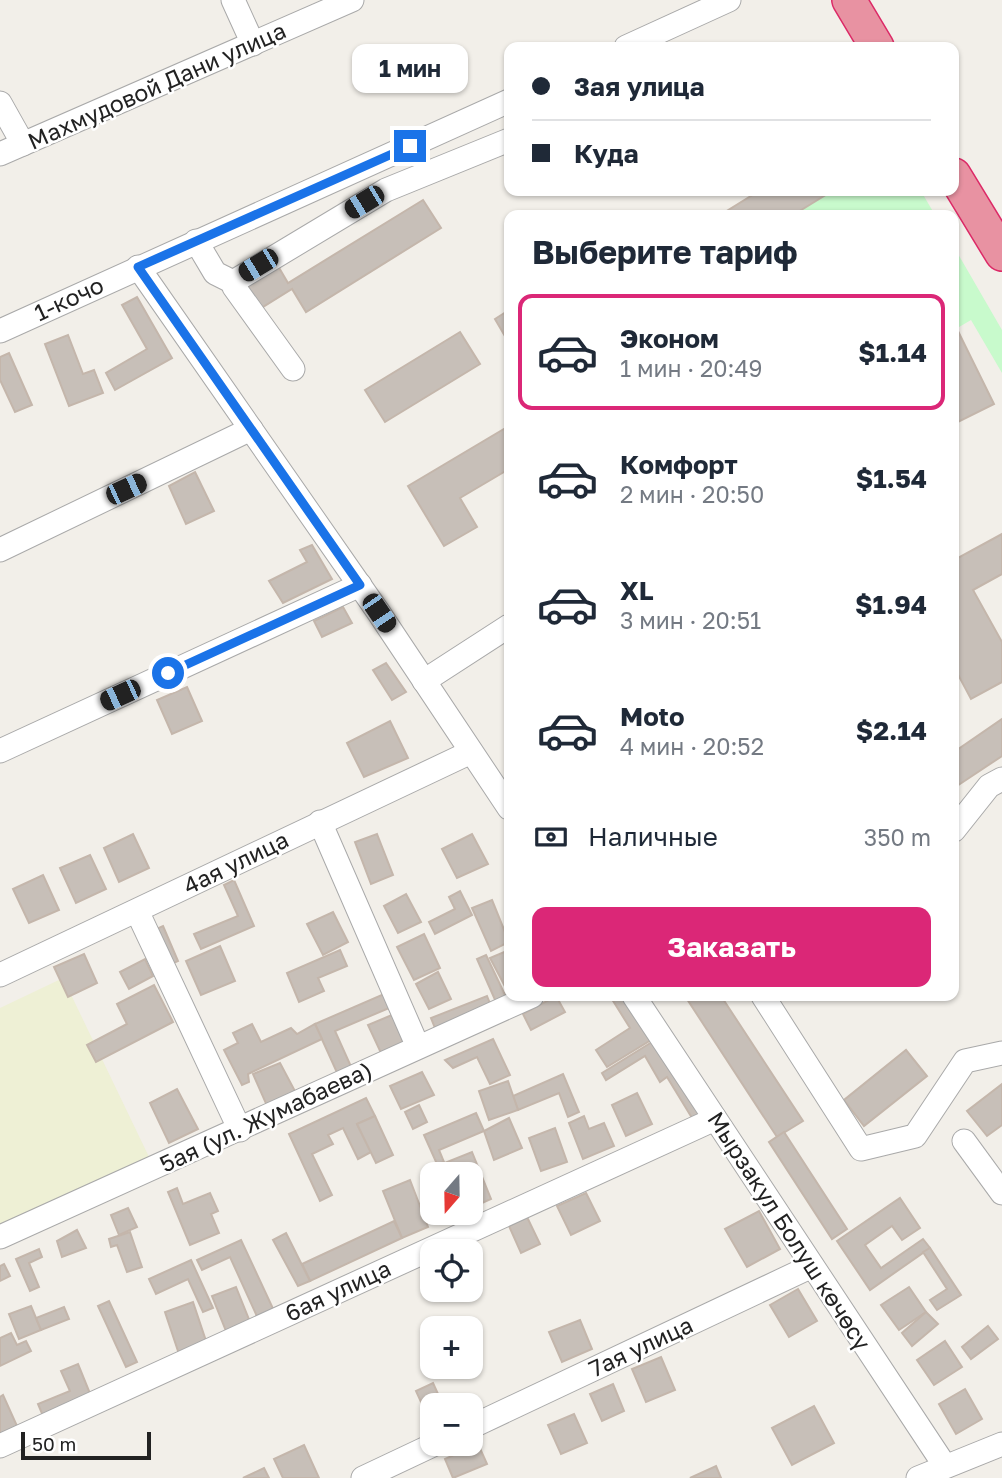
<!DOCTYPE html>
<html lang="ru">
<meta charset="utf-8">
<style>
body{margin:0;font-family:"Golos Text",sans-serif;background:#f2f2f3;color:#1f2937;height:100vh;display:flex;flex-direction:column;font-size:26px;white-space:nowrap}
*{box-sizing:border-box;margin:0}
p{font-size:23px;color:#747a83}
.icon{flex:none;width:38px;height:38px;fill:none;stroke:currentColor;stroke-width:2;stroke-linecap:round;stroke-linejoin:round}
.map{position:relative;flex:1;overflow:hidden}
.panel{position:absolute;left:504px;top:210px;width:455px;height:791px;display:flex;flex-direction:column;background:#fff;border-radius:14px;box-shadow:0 2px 5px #0004}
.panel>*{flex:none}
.hud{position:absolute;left:504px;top:42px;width:455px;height:154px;border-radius:14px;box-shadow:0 2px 5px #0004;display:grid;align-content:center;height:154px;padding:0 28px;background:#fff}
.needle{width:46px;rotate:200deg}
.controls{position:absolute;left:420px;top:1162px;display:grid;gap:14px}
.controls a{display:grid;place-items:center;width:63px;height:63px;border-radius:14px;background:#fff;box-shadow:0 2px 5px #0004;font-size:35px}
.scale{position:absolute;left:21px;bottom:18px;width:130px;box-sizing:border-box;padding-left:7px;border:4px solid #222;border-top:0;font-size:19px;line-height:24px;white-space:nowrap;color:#222;-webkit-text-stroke:5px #fff;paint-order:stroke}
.end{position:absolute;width:32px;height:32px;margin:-16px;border:9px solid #1a73e8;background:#fff;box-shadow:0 0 0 4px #fff}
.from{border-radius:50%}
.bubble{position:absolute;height:49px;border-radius:14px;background:#fff;box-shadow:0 2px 5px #0004;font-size:23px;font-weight:700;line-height:49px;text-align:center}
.car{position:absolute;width:21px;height:42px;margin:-21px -10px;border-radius:9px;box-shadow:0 0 5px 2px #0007;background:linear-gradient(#222 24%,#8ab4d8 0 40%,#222 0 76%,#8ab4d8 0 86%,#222 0)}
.hud b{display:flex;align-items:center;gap:24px;height:66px;font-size:26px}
.hud b+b{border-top:2px solid #e0e1e3}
.hud i{width:18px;height:18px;background:#1f2937}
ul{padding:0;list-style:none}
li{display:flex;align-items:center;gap:21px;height:116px;margin:0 14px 10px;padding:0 14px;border:4px solid transparent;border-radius:14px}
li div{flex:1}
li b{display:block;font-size:26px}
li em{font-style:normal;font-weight:700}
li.current{border-color:#db2777}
li>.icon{width:63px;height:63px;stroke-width:1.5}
h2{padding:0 28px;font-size:32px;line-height:84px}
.pay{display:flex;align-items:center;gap:18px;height:77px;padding:0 28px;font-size:26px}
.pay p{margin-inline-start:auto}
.cta{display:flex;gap:14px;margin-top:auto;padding:14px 28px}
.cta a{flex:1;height:80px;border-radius:14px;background:#db2777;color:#fff;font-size:28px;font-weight:700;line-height:80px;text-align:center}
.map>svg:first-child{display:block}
.farmland{fill:#eef0d5}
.park{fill:#c8facc}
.building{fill:#c7bfb8;stroke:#c4b6ab;stroke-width:2}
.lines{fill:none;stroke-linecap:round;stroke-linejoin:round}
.minor-casing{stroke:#a9a9a9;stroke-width:25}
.highway-casing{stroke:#dc2a67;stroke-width:36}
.minor{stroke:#fff;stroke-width:23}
.highway{stroke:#e892a2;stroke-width:33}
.route{stroke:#1a73e8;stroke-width:9}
.labels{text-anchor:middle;stroke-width:5;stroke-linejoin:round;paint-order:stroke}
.street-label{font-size:23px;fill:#222;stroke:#fff}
</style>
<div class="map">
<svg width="1002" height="1478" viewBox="0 0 1002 1478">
<rect width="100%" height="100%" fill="#f2efe9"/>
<!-- farmland -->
<path class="farmland" d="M63,978L150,1159L0,1228V1008Z"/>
<!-- park -->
<g class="park">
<path d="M830,191H921L935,215H787Z"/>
<path d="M954,247L1002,330V373L971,320L954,330Z"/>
</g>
<!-- building -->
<g class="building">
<path d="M759,191H832L793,215H723L722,214Z"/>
<path d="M423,200L441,228L306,312L292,289L258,310L241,282L275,261L288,283Z"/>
<path d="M137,297L172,358L115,390L106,373L147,349L122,305Z"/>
<path d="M509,310V343L495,319Z"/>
<path d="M954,323L994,404L954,424Z"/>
<path d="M460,332L480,364L385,422L365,390Z"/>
<path d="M68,335L83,374L94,370L103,393L69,406L45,344Z"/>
<path d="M9,353L32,405L15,412L0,380V357Z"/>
<path d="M509,426V469L460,498L477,527L444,546L408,486Z"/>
<path d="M195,472L214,511L186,524L169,486Z"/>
<path d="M1002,534V574L973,590L1002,642V682L971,699L954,667V560Z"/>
<path d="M312,545L332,579L283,603L269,581L307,562L300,550Z"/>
<path d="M343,607L352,623L322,637L314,621Z"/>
<path d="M386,663L406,692L392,700L373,670Z"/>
<path d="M187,687L202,721L172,734L157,700Z"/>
<path d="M1002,719V756L954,788V752Z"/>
<path d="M390,721L408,758L364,777L347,743Z"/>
<path d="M133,834L149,868L119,882L104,848Z"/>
<path d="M377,834L393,875L371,884L355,842Z"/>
<path d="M472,834L488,864L457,878L442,849Z"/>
<path d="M90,855L106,889L76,903L60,868Z"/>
<path d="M43,875L59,910L29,923L13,889Z"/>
<path d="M234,880L254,926L201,949L194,934L238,916L224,885Z"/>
<path d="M460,891L472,915L435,934L429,922L455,909L449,897Z"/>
<path d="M406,894L421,922L398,933L384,906Z"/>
<path d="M492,900L509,942L491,951L472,908Z"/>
<path d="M333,912L348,942L323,955L307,924Z"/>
<path d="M163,926L178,961L167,966L152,931Z"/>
<path d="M424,934L440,968L414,980L397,947Z"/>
<path d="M220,946L235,981L201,995L186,961Z"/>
<path d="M340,950L347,966L318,978L324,991L299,1002L287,973Z"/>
<path d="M509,950V994L490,958Z"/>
<path d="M84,954L97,983L68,997L54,967Z"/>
<path d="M486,955L507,999L496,1002L477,959Z"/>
<path d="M145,959L153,976L129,989L120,972Z"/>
<path d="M438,972L451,999L429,1009L416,984Z"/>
<path d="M154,985L173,1022L96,1062L87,1045L127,1024L117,1004Z"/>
<path d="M384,994L405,1042L381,1053L368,1025L392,1015L389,1008L335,1031L353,1071L339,1077L315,1024Z"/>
<path d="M487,996L493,1011L437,1033L431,1018Z"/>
<path d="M556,996L565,1012L531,1030L523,1014Z"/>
<path d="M610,996H630L656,1037L607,1067L596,1050L630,1028Z"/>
<path d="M685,996H721L803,1121L777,1137Z"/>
<path d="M252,1024L261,1042L291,1028L297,1034L315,1024L322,1039L248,1074L249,1082L242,1085L224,1050L238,1043L233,1033Z"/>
<path d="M660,1037L706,1110L692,1118L667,1077L660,1082L645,1056L606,1080L602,1073Z"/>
<path d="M493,1039L510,1075L490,1084L477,1057L453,1068L445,1060Z"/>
<path d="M906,1050L927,1076L864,1126L844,1100Z"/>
<path d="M280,1063L297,1095L268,1108L253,1074Z"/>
<path d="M422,1072L434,1095L401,1109L390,1086Z"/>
<path d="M563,1074L579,1112L568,1117L559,1093L518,1110L513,1096Z"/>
<path d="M508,1081L518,1110L489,1120L479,1091Z"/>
<path d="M1002,1084V1125L987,1136L967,1111Z"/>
<path d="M177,1089L198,1129L169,1143L150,1103Z"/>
<path d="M637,1093L652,1124L626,1136L612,1105Z"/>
<path d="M366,1098L375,1116L357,1124L371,1152L358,1159L343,1128L328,1135L333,1144L312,1154L332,1195L320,1201L289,1134Z"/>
<path d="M419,1105L427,1122L413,1129L405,1112Z"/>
<path d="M476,1113L484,1131L439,1150L444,1162L437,1164L424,1135Z"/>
<path d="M375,1116L393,1155L376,1163L357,1124Z"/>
<path d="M584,1116L589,1129L604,1123L614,1146L583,1159L569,1123Z"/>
<path d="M509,1118L522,1148L494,1160L484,1131Z"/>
<path d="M555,1128L567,1162L541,1171L529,1138Z"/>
<path d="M784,1132L847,1229L832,1239L769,1142Z"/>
<path d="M472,1152L491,1199L471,1208V1174H446L442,1164Z"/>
<path d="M410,1180L428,1227L402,1238L383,1191Z"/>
<path d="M177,1188L183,1204L210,1193L218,1211L211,1214L219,1233L190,1245L168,1192Z"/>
<path d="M586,1193L600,1221L571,1235L557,1206Z"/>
<path d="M900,1198L920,1228L902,1240L892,1226L865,1245L881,1268L923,1239L930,1248L870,1290L837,1241Z"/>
<path d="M128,1208L137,1227L119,1235L111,1215Z"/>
<path d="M759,1211L780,1249L747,1267L725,1229Z"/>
<path d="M527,1217L540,1244L521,1253L509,1226Z"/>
<path d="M394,1221L402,1238L310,1281L302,1264Z"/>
<path d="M77,1230L86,1248L62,1257L57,1241Z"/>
<path d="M130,1232L142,1267L127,1272L117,1245L111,1247L109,1239Z"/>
<path d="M286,1233L310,1281L298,1286L273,1240Z"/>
<path d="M241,1240L276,1315L260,1323L230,1257L202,1270L197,1260Z"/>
<path d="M930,1248L961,1295L937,1310L930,1300L947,1289L923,1252Z"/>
<path d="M39,1249L42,1257L29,1263L39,1287L30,1291L16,1259Z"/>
<path d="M191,1260L213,1308L203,1312L188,1279L156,1294L149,1279Z"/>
<path d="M4,1264L10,1276L0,1281V1266Z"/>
<path d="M236,1287L250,1322L226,1331L212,1296Z"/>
<path d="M909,1287L926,1312L899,1330L881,1305Z"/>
<path d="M798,1289L817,1321L789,1337L770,1305Z"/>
<path d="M109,1301L137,1362L126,1367L98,1306Z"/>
<path d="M193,1302L207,1344L179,1354L165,1312Z"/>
<path d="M31,1306L41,1330L19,1339L9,1314Z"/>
<path d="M64,1307L69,1319L41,1330L36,1318Z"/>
<path d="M926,1312L938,1324L912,1346L902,1333Z"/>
<path d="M580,1320L592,1349L562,1362L549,1332Z"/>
<path d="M988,1326L998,1339L971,1359L962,1347Z"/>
<path d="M11,1333L17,1345L26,1341L31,1351L0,1366V1338Z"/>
<path d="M945,1341L962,1367L934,1385L917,1360Z"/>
<path d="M661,1357L675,1390L646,1402L632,1369Z"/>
<path d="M78,1364L91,1396L43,1416L38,1404L70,1391L61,1371Z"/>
<path d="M433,1383L443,1405H432V1426L416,1391Z"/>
<path d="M613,1384L624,1411L602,1421L590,1394Z"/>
<path d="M965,1389L982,1419L956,1434L939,1404Z"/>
<path d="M3,1395L17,1426L0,1434V1397Z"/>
<path d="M814,1406L834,1443L792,1465L772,1428Z"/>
<path d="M574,1414L587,1443L561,1454L548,1425Z"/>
<path d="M478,1444L487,1464L453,1478L445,1459Z"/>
<path d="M304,1445L319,1478H283L274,1459Z"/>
<path d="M716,1466L721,1478H690Z"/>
<path d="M264,1468L269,1478H243Z"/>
</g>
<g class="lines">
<defs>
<g id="minor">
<path d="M233,0L253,44"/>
<path d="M626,47L729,0"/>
<path d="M0,103L23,144"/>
<path d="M0,154L352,0"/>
<path d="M196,241L215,273L233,282"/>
<path d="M138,267L379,613L509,808"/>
<path d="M0,331L509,101"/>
<path d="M293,369L234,287L233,282L386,190L509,140"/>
<path d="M0,550L251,429"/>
<path d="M424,681L509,626"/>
<path d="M0,751L360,585"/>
<path d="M320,822L418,1047"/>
<path d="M954,830L989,786L1002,779"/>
<path d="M137,911L240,1130"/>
<path d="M0,975L471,752"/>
<path d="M634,996L945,1466"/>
<path d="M763,996L861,1149L915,1136L965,1061L1002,1053"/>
<path d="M964,1141L1002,1193"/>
<path d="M0,1237L532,996"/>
<path d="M471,1427L812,1266"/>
<path d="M0,1446L715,1119"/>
<path d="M363,1478L435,1444"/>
<path d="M918,1478L1002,1444"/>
</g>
<g id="highway">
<path d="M849,0L877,47"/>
<path d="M954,175L1002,254"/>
</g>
</defs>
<!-- minor casing -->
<use href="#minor" class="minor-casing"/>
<!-- highway casing -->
<use href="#highway" class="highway-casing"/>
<!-- minor -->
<use href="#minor" class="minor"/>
<!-- highway -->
<use href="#highway" class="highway"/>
</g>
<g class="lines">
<!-- route -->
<path class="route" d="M168,673L360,585L138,267L410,146"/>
</g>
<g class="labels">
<!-- street labels -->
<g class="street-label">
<text transform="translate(157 86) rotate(-24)" y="8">Махмудовой Дани улица</text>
<text transform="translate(69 299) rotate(-25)" y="8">1-кочо</text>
<text transform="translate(236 863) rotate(-26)" y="8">4ая улица</text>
<text transform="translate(266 1117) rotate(-25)" y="8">5ая (ул. Жумабаева)</text>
<text transform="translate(789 1231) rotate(57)" y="8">Мырзакул Болуш көчөсү</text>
<text transform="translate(338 1291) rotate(-25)" y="8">6ая улица</text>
<text transform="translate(641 1347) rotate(-25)" y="8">7ая улица</text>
</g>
</g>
</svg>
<div class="controls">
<a><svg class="needle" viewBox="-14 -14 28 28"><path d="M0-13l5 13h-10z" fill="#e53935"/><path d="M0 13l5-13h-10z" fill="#747a83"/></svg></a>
<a><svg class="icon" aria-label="locate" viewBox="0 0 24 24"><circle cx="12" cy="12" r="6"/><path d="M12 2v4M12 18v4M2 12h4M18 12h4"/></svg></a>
<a>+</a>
<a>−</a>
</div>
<div class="scale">50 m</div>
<i class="end from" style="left:168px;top:673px"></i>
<i class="end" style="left:410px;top:146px"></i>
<div class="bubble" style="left:352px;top:44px;width:116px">1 мин</div>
<i class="car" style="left:364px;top:202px;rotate:239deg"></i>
<i class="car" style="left:258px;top:265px;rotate:239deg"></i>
<i class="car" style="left:126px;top:489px;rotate:65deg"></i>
<i class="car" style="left:379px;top:613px;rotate:146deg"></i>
<i class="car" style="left:120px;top:695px;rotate:245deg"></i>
<div class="hud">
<b><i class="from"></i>3ая улица</b>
<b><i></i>Куда</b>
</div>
<section class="panel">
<h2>Выберите тариф</h2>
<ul>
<li class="current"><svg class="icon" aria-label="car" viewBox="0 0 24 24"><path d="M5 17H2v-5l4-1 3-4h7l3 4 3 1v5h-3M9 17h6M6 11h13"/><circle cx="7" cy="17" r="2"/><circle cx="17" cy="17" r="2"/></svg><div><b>Эконом</b><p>1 мин · 20:49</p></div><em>$1.14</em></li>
<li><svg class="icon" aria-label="car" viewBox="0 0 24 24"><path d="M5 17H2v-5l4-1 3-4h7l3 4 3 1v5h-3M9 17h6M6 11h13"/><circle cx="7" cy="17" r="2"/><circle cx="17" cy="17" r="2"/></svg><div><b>Комфорт</b><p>2 мин · 20:50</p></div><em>$1.54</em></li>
<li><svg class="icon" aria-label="car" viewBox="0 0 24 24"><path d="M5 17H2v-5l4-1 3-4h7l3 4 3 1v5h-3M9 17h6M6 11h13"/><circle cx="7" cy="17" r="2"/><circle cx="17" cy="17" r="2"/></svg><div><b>XL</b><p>3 мин · 20:51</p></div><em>$1.94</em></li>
<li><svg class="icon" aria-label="car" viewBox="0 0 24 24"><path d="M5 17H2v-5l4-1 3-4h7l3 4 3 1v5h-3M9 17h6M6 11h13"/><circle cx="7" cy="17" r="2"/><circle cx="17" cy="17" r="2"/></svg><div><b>Moto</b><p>4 мин · 20:52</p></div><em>$2.14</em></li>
</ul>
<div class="pay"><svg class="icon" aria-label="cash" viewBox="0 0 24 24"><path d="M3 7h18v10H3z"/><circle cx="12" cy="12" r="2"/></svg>Наличные<p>350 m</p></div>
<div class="cta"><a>Заказать</a></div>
</section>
</div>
